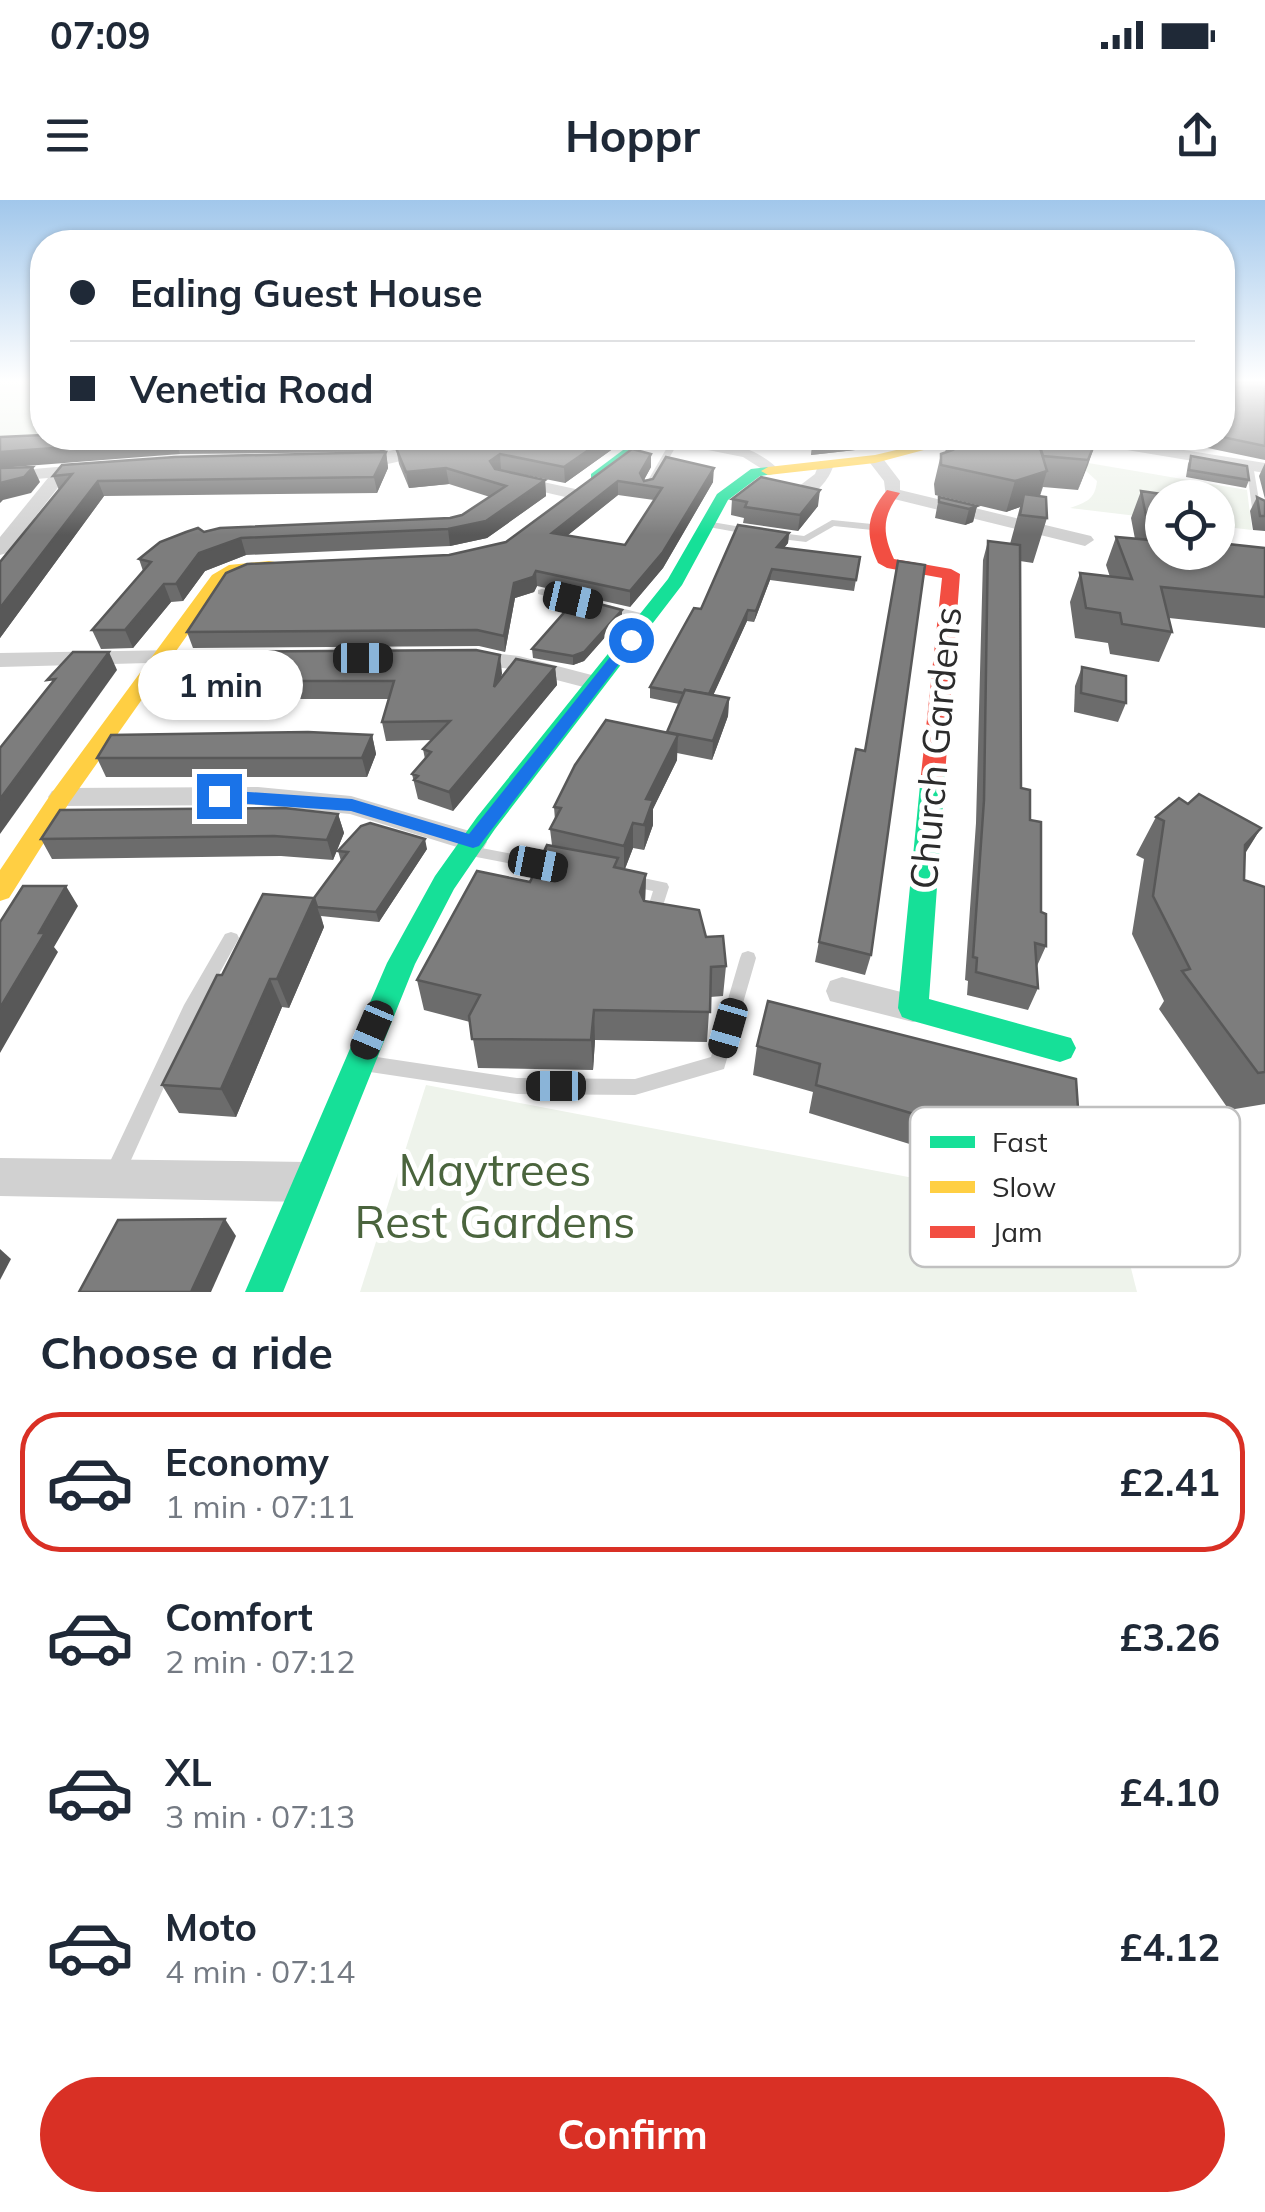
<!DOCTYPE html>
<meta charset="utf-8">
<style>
body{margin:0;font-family:Mulish,sans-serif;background:#f6f6f7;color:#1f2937;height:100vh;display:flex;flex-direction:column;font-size:38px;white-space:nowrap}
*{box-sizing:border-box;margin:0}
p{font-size:32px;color:#747a83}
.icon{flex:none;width:55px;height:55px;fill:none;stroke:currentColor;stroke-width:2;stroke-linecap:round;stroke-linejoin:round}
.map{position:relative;height:1092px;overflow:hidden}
.drawer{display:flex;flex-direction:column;background:#fff;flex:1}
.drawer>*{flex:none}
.top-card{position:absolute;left:30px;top:30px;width:1205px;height:220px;border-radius:40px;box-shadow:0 2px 8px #0004;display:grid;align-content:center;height:220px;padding:0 40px;background:#fff}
.tools{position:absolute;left:1145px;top:280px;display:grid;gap:20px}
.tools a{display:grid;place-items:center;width:90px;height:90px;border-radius:50%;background:#fff;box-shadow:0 2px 8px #0004;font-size:50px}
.end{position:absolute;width:45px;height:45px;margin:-22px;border:12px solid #1a73e8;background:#fff;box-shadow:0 0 0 5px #fff}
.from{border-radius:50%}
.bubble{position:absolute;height:70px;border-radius:35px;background:#fff;box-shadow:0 2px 8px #0004;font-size:32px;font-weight:700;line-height:70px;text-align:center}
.car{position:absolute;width:30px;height:60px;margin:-30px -15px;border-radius:12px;box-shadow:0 0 8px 2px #0007;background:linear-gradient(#222 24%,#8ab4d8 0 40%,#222 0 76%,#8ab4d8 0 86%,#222 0)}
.top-card b{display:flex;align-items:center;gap:35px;height:95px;font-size:38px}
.top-card b+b{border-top:2px solid #e0e1e3}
.top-card i{width:25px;height:25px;background:#1f2937}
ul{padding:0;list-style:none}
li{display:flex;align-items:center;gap:30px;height:140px;margin:0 20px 15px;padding:0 20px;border:5px solid transparent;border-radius:40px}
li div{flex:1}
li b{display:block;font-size:38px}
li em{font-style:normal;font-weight:700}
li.active{border-color:#d93025}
li>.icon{width:90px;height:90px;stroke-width:1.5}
h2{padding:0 40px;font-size:45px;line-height:120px}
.button{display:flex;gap:20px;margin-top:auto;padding:20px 40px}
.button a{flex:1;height:115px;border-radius:60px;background:#d93025;color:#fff;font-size:40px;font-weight:700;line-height:115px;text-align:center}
.status{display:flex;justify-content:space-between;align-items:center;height:70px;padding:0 50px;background:#fff;direction:ltr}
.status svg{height:28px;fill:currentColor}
header{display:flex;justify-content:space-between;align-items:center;height:130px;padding:0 40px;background:#fff;font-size:45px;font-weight:700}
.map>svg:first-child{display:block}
.green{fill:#eef3eb}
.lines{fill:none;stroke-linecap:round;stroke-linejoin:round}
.lane{fill:#d1d1d1;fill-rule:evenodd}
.street{fill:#d1d1d1;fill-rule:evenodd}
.fast{fill:#16e098;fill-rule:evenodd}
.slow{fill:#ffcf43;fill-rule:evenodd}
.jam{fill:#f24e42;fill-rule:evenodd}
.wall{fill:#6c6c6c;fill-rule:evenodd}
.shaded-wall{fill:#585858}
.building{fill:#7d7d7d;stroke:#585858;stroke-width:2.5;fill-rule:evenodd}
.route{fill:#1a73e8}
.labels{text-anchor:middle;stroke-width:10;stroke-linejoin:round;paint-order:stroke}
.street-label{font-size:38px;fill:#2c2c2c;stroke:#fff}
.near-park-label{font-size:45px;fill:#4a643d;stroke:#fff}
.key{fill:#fff;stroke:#c0c0c0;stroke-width:2.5}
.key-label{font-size:28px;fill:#2c2c2c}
</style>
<div class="status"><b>07:09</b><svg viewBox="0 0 49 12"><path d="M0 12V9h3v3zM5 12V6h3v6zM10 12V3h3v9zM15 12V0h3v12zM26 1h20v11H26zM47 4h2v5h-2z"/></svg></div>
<header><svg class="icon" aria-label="menu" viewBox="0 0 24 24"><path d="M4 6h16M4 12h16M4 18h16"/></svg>Hoppr<svg class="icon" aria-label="share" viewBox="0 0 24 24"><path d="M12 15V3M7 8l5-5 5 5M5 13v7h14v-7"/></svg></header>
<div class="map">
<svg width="1265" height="1092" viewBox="0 0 1265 1092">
<rect width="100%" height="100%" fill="#fff"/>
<!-- green -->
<g class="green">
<path d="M0,182H42V235L0,239Z"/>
<path d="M1053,257L1247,290L1252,330L1218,326V298H1162V319L1070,308C1086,302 1095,300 1097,281L1085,270Z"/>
<path d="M426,885L1118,1017L1137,1092H360Z"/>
</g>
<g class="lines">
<!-- lane -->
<g class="lane">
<path d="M672,239L679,241L650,291H644L643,289Z"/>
<path d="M1246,263L1253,265L1260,306L1265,307V313L1252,308Z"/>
<path d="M832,320L872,324L876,327L872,330L834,326L806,342L773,338L768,335L773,332L804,336Z"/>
<path d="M706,321L753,329L758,332L753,335L703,326V322Z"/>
<path d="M542,389L592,401L593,403L588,406L538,394V390Z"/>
<path d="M608,405L653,416L654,418L649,421L604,410L603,408Z"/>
<path d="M471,646L555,662L560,663L562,667L560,671L555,672L466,655L464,651L466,647Z"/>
<path d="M629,675L667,683L669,687L658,721L653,723L648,721L645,717L653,691L624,685L622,681L624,677Z"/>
<path d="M231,732L237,734L239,738L197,814L122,980L115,983L108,980L105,973L108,966L184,805L225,734Z"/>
<path d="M748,751L754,753L756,758L724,869L635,895L517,894L370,872L364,870L361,864L364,858L370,856L517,878L635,879L711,857L740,758L742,753Z"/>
</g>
<!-- street -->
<g class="street">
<path d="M437,238H458C439,252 366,276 346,263Z"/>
<path d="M648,238C689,235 748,238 778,269L770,274L743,257Z"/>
<path d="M1077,238H1109L1265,263V273L1085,243Z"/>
<path d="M869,256H881L900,281V290L1091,336L1094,340L1085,346L886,297L884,281L867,259Z"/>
<path d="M820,261L834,264C829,281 813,300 794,298V290L815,274Z"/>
<path d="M90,264L98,269L96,272L67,276L7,353L0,355V337L48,278L0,282V272Z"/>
<path d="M511,275L580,290L582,294L574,299L505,283V277Z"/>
<path d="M178,450L186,452L189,457L186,462L0,467V453Z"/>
<path d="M468,450L519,456L603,478L606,483L595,490L518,470L460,462L457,457Z"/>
<path d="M258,587L351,596L483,635L487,642L483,649L473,652L350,614L258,605L61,606L52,603L48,597L52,591L61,588Z"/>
<path d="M842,777L925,798L930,808L925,818L913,822L830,801L826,791L830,781Z"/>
<path d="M0,958L307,962L321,968L327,982L321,996L307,1002L0,996Z"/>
</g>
<!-- fast -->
<g class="fast">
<path d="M639,238H654L601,280H591V274Z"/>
<path d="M768,267L773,268V274L760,276L728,300L682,385L495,629L454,689L415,764L283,1092H245L387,763L435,676L477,617L668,379L717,294L751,269Z"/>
<path d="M933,567L945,575L929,799L1071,838L1076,848L1071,858L1060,862L913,821L902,817L898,808L921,575Z"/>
</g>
<!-- slow -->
<g class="slow">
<path d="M947,238H969L875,263L768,275L761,271L768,267L875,255Z"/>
<path d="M269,361L275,362V370L239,374L224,383L69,603L9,698L0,701V670L53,591L212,375L229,365Z"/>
</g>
<!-- jam -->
<path class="jam" d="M887,290L900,293C882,316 882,333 894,359L951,369L960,374L945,575L933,583L921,575L942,378L887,368L878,363C865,334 866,315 887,290Z"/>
</g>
<!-- wall -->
<g class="wall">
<path d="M1265,182V260L1160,238H1222Z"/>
<path d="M0,237L426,238L380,252L180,254Z"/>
<path d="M628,238L565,283L501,270L545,280L546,296L487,338L450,346L246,355L205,371L183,401L171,402L133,448L101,449L92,430L143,371L139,359L204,332L450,318L462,315L490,297L449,284L409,288L399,264L396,248Z"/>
<path d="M729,238H922L869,249L870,242L864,249L811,255L812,247L729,240Z"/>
<path d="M948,238H1097L1078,290L1043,287L1040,296L1047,318L1033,363L1020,361L1021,588L1030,620L1046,746L1037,766L1038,788L1028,810L967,795L968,781L965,780L976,623L983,360L988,341L1010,344L1020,307L1006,312L935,295L934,284L941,254L945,253Z"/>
<path d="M386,252L388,268L377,293L104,296L0,438V362L59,290L53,276Z"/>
<path d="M651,254V267L644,280L713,282L663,368L630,407L537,386L534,392L515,398L505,452L479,446L193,448L187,432L449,355L506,342ZM618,295L654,300L625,345L568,335Z"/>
<path d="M1191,256L1249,280L1246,288L1186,277L1188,264Z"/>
<path d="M1265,263V299L1259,276Z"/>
<path d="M1141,291L1162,352L1265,348V428L1169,418L1172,432L1159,462L1110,454L1108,443L1075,438L1070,402L1080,373L1110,377L1106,365L1116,337L1135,339L1131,318Z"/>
<path d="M939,297L977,306L973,322L965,325L935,318Z"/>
<path d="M1257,297L1265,301V331L1253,330L1250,311Z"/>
<path d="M732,299L818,306L798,331L743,323L744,318L731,315Z"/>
<path d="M789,333L788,343L784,348L860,357L854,391L770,380L754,422L747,421L713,495L729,498L728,516L712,560L677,553V560L653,609V625L644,650L633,648L625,669L646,674L645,701L706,737L726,766L723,796L710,797L707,842L595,840L593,870L478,868L470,822L424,810L417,780L530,682L552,645L550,629L555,620L554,607L667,533L679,504L650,498V487L701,409Z"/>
<path d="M622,410V418L584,461L573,465L533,458L532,449Z"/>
<path d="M555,467L557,485L453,611L418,599L412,574L425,559L423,549L432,540L386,541L382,522L389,499H159L152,481L502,473L500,479Z"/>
<path d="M1082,467L1126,503L1118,522L1074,512L1075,486Z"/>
<path d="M372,535L376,554L367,577H106L97,558Z"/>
<path d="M856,549L871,755L865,775L815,762Z"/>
<path d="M1188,604L1261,628L1244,654V680L1265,687V904L1229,910L1159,809L1164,801L1132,734L1144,659L1136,655L1156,617Z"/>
<path d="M338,614L344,633L333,660L281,656L52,659L41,639Z"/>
<path d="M427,649L379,722L321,716L324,727L289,808L282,807L236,917L179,913L162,885L222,775L314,698L341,661L338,651Z"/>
<path d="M757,846L1080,937L1062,964L1010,949L1001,966L931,945L929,950L809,913L813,892L753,875Z"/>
</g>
<!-- shaded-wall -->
<g class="shaded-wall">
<path d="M378,238H426L380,252Z"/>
<path d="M606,238H628L565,283L564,267Z"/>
<path d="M856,238H922L869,249L870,242L864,249L811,255L813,242Z"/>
<path d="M1097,238L1088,265L1078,290L1088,260Z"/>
<path d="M175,239L180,254L0,268V252Z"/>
<path d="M386,252L388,268L377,293L374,277Z"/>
<path d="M500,254L501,270L491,277L490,261Z"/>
<path d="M651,254V267L641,285L640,273Z"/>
<path d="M33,267L40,282L31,293L3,300L0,303V283Z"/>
<path d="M446,268L449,284L409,288L406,272Z"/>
<path d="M714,268L713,282L663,368L630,407V391Z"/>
<path d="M1047,271L1038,301L1024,294L1020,307L1006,312L1015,281Z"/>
<path d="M545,280L546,296L487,338L450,346L448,329Z"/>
<path d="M98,281L104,296L0,438V408Z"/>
<path d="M618,281V295L553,347L552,333Z"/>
<path d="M820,290L818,306L798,331L800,315Z"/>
<path d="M977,306L973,322L965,325L969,309Z"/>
<path d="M789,333L788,343L776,357L777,347Z"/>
<path d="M241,338L246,355L205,371L183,401L176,384L199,353Z"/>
<path d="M772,369L770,380L754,422L756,411Z"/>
<path d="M536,371L537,386L534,392L515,398L505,452L504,436L514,383Z"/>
<path d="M164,384L171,402L133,448L125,430Z"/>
<path d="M622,410V418L584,461L573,465V456Z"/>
<path d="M748,410L747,421L707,509L708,497Z"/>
<path d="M109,452L117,470L0,634V599Z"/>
<path d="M500,455L502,473L496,505L494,487Z"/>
<path d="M555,467L557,485L453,611L449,592Z"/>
<path d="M729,498L728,516L712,560L713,541Z"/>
<path d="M372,535L376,554L367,577L362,558Z"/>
<path d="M678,535L677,560L653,609V625L644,650L646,599Z"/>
<path d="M338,614L344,633L333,660L327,640Z"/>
<path d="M633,623V648L624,671V646Z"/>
<path d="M1261,628L1238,665L1245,645Z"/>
<path d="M425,639L427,649L379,722L376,712Z"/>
<path d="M646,674L645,704L640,692Z"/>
<path d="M66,686L78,706L54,747L58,752L0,853V808L39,733Z"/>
<path d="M314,698L324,727L289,808L277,779Z"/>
<path d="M270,779L282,807L236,917L221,889Z"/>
<path d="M594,810L595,840L593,870L591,840Z"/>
<path d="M225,1019L236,1036L211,1092H191Z"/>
<path d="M0,1049L11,1059L0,1080Z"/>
</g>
<!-- building -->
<g class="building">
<path d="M1222,182H1265V246L1222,237Z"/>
<path d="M42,235V238H326L175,239L0,252V237Z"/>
<path d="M427,238H606L564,267L500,254L490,261L495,269L545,280L486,321L448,329L241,338L199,353L176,384H164L125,430H92L151,362L139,359L160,342L186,332L198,328L204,332L220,328L450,318L462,315L506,286L446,268L406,272L396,248Z"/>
<path d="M815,238H856L813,242Z"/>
<path d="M951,238H1037L1047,271L1015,281L941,265V254L953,250Z"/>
<path d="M1037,238H1097L1088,260L1043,256Z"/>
<path d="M632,249L651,254L640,273L644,281L653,279L666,257L714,268L663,352L630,391L536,371L533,377L514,383L504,436L477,430L187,432L226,373L247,364L449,355L506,342ZM618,281L662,288L625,345L552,333Z"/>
<path d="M386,252L374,277L98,281L0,408V362L72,274L53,276L62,265L175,257Z"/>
<path d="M1191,256L1247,266L1249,280L1189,270Z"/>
<path d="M33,267L24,277L0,283V268Z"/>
<path d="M761,277L820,290L800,315L745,307L747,302L732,299Z"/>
<path d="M1141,291L1175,296L1176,298H1162V352H1218V343L1265,348V397L1161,387L1172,432L1122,424L1120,413L1086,408L1080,373L1132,379L1116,337L1151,340Z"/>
<path d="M1024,294L1046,297L1047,318L1020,315Z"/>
<path d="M939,297L977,306L969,309L939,302Z"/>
<path d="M1257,297L1265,301V316H1260Z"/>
<path d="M738,325L789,333L777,347L860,357L856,380L772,369L756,411L748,410L709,494L685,490L684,493L650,487L694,408L701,409Z"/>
<path d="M988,341L1020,345L1021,588L1030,590V620L1041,622V712L1046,714V746L1035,743L1038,788L976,772L977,758L973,757L984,600Z"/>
<path d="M898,361L925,365L871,755L819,742L856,549L865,551Z"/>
<path d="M577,398L622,410L584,452L573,456L532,449Z"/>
<path d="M476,450L500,455L494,487L516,459L555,467L449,592L414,580L418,576L412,574L431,552L423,549L450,521L382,522L394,481H152L172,452Z"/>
<path d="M73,452H109L0,599V548L55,479L47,480Z"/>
<path d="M1082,467L1126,476V503L1081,493Z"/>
<path d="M685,490L729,498L713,541L667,532Z"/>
<path d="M606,520L678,535L646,599L653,600L644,625L633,623L624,646L550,629L561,608L554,607L575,565Z"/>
<path d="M308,532L372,535L362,558H97L111,535Z"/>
<path d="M1199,594L1261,628L1245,645L1244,680L1265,687V872L1258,873L1182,771L1190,769L1153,696L1164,621L1156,617L1179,598L1188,604Z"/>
<path d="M284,608L338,614L327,640L274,636L41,639L60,610Z"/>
<path d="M370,623L425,639L376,712L317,707L314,698L348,652L338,651L361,626Z"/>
<path d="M547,645L618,658L614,667L646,674L640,692L644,701L699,710L706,737L723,736L726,766L711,767L710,812L594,810L591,840L472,839L469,816L480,795L417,780L477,671L530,682Z"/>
<path d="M23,686H66L39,733H45L0,808V722Z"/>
<path d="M263,694L314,698L277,779H270L221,889L162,885L217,775H222Z"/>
<path d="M768,801L1076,879L1080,937L1016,919V939L941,917V922L816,885L820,864L757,846Z"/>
<path d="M225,1019L191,1092H79L118,1020Z"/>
</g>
<!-- sky -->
<linearGradient id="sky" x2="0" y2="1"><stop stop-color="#a1c7eb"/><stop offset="0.54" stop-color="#fff"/><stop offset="1" stop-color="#fff" stop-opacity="0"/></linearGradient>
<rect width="1265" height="335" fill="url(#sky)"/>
<!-- route -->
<path class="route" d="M631,435L636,437V442L479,646L473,648L351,611L219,602L210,596L219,590L352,599L469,634L626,437Z"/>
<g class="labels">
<!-- street labels -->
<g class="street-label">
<text transform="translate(936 548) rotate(-85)" y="13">Church Gardens</text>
</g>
<!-- near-park labels -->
<g class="near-park-label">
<text x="495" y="986">Maytrees<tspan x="495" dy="52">Rest Gardens</tspan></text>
</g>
</g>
<!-- legend -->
<rect x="910" y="907" width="330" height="160" rx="15" class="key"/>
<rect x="930" y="936" width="45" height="12" fill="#16e098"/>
<rect x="930" y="981" width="45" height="12" fill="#ffcf43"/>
<rect x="930" y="1026" width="45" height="12" fill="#f24e42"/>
<g class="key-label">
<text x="992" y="952">Fast</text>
<text x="992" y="997">Slow</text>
<text x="992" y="1042">Jam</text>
</g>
</svg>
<div class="tools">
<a><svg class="icon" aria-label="locate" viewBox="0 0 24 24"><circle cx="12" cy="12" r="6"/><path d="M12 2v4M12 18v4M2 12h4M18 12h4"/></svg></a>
</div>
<i class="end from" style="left:631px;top:440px"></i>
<i class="end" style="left:219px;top:596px"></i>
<div class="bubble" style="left:138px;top:450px;width:165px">1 min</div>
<i class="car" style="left:573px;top:400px;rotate:103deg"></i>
<i class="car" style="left:363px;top:458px;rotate:90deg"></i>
<i class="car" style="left:538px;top:664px;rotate:101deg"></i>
<i class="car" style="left:728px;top:828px;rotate:196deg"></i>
<i class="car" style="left:372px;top:830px;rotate:203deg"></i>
<i class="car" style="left:556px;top:886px;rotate:270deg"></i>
<div class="top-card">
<b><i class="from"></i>Ealing Guest House</b>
<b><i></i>Venetia Road</b>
</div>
</div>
<section class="drawer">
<h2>Choose a ride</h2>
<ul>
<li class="active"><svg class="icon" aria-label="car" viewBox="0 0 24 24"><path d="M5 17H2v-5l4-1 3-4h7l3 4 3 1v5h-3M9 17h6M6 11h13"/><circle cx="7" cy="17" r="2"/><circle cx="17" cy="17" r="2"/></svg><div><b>Economy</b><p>1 min · 07:11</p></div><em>£2.41</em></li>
<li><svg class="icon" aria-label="car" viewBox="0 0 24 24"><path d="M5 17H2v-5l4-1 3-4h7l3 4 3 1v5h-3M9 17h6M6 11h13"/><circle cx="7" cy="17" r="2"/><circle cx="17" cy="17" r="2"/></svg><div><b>Comfort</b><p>2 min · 07:12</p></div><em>£3.26</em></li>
<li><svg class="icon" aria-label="car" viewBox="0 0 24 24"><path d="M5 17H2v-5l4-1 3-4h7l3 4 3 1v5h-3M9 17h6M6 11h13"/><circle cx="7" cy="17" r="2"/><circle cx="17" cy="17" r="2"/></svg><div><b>XL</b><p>3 min · 07:13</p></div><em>£4.10</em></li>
<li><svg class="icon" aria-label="car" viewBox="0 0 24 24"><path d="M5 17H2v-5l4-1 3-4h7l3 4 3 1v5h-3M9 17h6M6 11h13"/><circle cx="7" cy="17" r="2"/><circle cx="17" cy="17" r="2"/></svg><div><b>Moto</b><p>4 min · 07:14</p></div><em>£4.12</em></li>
</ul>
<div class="button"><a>Confirm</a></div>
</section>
